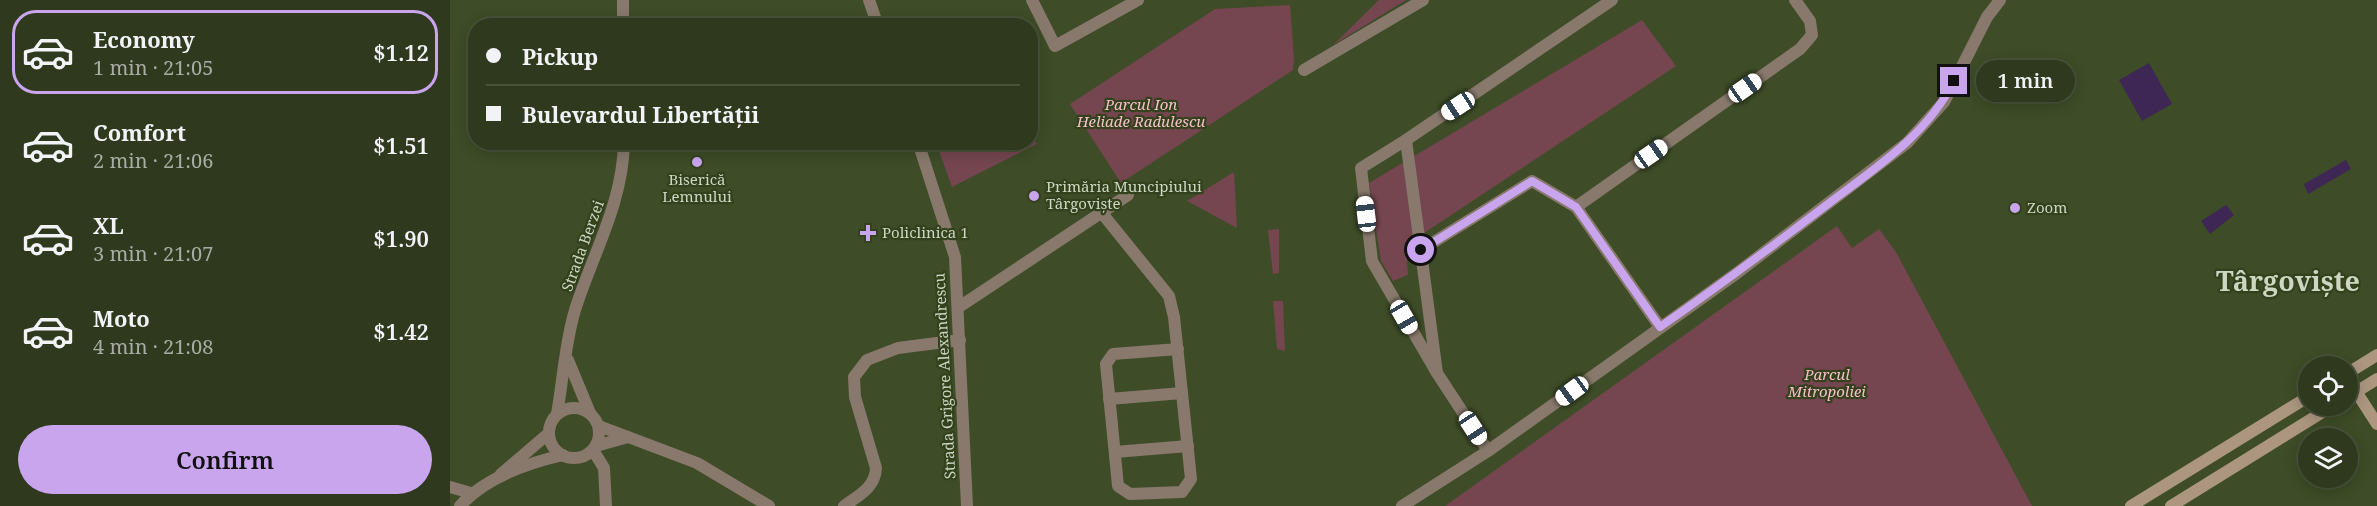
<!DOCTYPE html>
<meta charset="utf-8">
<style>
body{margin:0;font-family:"Noto Serif",serif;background:#364026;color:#f1f3f6;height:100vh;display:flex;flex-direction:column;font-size:22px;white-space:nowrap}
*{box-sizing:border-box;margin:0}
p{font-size:20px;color:#a7aca4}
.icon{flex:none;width:33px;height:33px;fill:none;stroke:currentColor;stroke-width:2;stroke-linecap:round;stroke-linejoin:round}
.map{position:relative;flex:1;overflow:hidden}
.side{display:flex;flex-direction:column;background:#2e391d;width:450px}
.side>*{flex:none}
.guide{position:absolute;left:18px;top:18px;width:570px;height:132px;border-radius:24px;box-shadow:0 3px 15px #0003,0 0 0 2px #49533b;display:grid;align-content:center;height:132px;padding:0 18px;background:#2e391d}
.controls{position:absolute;left:1848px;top:356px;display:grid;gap:12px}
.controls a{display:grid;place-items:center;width:60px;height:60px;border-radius:50%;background:#2e391d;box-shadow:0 3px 15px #0003,0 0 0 2px #49533b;font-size:30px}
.end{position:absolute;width:27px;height:27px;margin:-14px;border:8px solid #c9a5ee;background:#111;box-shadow:0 0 0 3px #111}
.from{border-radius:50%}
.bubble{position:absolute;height:42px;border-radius:21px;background:#2e391d;box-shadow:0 3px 15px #0003,0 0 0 2px #49533b;font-size:20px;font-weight:600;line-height:42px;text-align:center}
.car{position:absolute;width:18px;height:36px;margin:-18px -9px;border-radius:8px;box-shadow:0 0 4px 2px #0007;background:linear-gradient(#fff 24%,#345 0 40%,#fff 0 76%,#345 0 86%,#fff 0)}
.guide b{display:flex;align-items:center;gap:21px;height:57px;font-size:22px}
.guide b+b{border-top:2px solid #49533b}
.guide i{width:15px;height:15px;background:#f1f3f6}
ul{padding:10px 0 0;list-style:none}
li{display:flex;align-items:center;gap:18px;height:84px;margin:0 12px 9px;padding:0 6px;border:3px solid transparent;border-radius:24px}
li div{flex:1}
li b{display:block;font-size:22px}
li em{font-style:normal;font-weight:600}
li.selected{border-color:#c9a5ee}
li>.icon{width:54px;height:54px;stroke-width:1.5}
.action{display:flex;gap:12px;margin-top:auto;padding:12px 18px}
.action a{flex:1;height:69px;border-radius:36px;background:#c9a5ee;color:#111;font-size:24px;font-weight:600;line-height:69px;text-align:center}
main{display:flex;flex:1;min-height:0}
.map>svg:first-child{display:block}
.green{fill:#754650}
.water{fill:#3e2754}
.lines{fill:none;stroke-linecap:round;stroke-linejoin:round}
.minor{stroke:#88796c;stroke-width:12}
.tertiary{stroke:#88796c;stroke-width:12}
.secondary{stroke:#ac9680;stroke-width:12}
.route{stroke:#c9a5ee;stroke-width:8}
.poi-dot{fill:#c9a5ee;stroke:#33411d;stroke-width:2}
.labels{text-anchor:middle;stroke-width:4.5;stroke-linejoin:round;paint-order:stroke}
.park-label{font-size:15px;font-style:italic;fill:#f8bfca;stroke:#33411d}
.poi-label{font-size:15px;fill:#cdd6c1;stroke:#33411d;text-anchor:start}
.street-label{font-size:15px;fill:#cdd6c1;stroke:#33411d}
.town-label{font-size:27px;font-weight:bold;fill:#cdd6c1;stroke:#33411d}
</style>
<main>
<section class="side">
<ul>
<li class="selected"><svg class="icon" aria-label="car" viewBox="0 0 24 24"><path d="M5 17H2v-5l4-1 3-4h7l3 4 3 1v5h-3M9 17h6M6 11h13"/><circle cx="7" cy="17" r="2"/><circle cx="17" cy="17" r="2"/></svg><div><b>Economy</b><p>1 min · 21:05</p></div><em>$1.12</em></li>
<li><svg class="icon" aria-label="car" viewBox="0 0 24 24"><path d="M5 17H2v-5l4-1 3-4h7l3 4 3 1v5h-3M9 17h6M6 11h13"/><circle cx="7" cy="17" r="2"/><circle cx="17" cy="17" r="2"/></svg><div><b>Comfort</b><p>2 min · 21:06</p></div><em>$1.51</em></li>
<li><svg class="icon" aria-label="car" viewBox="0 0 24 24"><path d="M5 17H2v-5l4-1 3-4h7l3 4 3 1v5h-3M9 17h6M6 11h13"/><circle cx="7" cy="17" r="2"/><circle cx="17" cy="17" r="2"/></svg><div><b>XL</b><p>3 min · 21:07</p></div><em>$1.90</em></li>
<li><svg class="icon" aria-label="car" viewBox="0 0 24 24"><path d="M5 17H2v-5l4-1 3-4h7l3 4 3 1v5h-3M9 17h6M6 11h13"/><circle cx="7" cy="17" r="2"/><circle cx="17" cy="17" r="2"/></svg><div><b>Moto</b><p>4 min · 21:08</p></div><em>$1.42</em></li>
</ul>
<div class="action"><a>Confirm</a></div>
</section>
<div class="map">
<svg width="1927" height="506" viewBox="0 0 1927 506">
<rect width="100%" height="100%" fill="#3e4c27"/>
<!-- green -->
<g class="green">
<path d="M929,0H956L883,45Z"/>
<path d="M840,5L844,58L843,70L671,183L620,104L765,9Z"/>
<path d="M1192,20L1226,66L956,245L958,275L943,281L931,261L919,183Z"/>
<path d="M581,134L587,144L502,187L486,143L580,142Z"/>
<path d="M784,172L787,228L737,201Z"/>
<path d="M1387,226L1402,248L1429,229L1446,252L1582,506H995Z"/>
<path d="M829,229V273L823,274L818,230Z"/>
<path d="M823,301H833L835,351L827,349Z"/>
</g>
<!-- water -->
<g class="water">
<path d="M1699,63L1722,104L1692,121L1669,80Z"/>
<path d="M1896,160L1901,169L1858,194L1854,184Z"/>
<path d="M1776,205L1784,215L1760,234L1751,221Z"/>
</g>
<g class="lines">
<!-- minor -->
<g class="minor">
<path d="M582,0L605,46L688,0"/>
<path d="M854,70L973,0"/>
<path d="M956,140L911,168L922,261L987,373L1038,451"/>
<path d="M1126,207L1210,327"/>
<path d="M651,212L719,296L724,317L741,479L732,492L680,494L668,486L656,364L663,354L728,349"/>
<path d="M971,250L1082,181L1126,207L1350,49L1362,35L1360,21L1345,0"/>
<path d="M509,307L678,195"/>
<path d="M987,373L956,140L1162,0"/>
<path d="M659,399L732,393"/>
<path d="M149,426L247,463L319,506"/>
<path d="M146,446L178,437"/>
<path d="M143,450L154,468L156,506"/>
<path d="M665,452L738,446"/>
<path d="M0,487L21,493"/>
<path d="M394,506C409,495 425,488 426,468L405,397L404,377L417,360L448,348L510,340"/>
</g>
<!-- tertiary -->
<g class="tertiary">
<path d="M173,0V26"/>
<path d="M419,0L428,26"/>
<path d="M468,142L505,257L517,506"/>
<path d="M118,360L140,413"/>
<circle cx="124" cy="433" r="25"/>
<path d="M107,414C113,380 115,343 125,310C143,253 173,203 174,142"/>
<path d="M51,474L99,433"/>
<path d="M10,506C35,478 78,463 113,455"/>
<path d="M952,506L1038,451L1287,273L1457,143L1494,102L1537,17L1550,0"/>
</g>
<!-- secondary -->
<g class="secondary">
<path d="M1898,373L1927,355"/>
<path d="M1898,379L1927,424"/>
<path d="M1898,397L1927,379"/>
<path d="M1681,506L1858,397"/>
<path d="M1721,506L1884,405"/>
</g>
</g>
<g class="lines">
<!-- route -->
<path class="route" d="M971,250L1082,181L1126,207L1210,327C1266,288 1320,248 1374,207C1422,170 1476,137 1504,81"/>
</g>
<!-- markers -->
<g class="poi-dot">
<circle cx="247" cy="162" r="6"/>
<circle cx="584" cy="196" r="6"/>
<circle cx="1565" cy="208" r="6"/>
<path d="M415 224h6v6h6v6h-6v6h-6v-6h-6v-6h6z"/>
</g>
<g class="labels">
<!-- park labels -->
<g class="park-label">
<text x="691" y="110">Parcul Ion<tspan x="691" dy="17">Heliade Radulescu</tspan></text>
<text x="1377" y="380">Parcul<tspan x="1377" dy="17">Mitropoliei</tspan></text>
</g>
<!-- poi labels -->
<g class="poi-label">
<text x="247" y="185" text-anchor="middle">Biserică<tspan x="247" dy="17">Lemnului</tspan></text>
<text x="596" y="192">Primăria Muncipiului<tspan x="596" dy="17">Târgoviște</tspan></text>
<text x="1577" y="213">Zoom</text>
<text x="432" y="238">Policlinica 1</text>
</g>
<!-- street labels -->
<g class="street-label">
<text transform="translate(133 246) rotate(-70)" y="5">Strada Berzei</text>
<text transform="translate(495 376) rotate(-93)" y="5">Strada Grigore Alexandrescu</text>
</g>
<!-- town labels -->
<g class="town-label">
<text x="1838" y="291">Târgoviște</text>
</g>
</g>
</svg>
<div class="controls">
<a><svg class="icon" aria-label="locate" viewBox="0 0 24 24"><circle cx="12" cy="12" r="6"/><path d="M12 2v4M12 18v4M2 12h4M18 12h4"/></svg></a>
<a><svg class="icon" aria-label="layers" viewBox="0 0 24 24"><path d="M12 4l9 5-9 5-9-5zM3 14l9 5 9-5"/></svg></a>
</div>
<i class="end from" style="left:971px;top:250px"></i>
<i class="end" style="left:1504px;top:81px"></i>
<div class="bubble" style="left:1526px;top:60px;width:99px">1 min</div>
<i class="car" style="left:1295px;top:88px;rotate:55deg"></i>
<i class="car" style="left:1008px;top:106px;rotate:237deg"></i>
<i class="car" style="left:1201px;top:154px;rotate:55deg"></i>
<i class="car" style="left:916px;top:214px;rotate:353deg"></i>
<i class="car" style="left:954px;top:317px;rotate:150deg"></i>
<i class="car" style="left:1122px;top:391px;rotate:234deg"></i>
<i class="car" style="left:1023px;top:428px;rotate:147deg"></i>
<div class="guide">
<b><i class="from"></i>Pickup</b>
<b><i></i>Bulevardul Libertății</b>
</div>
</div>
</main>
